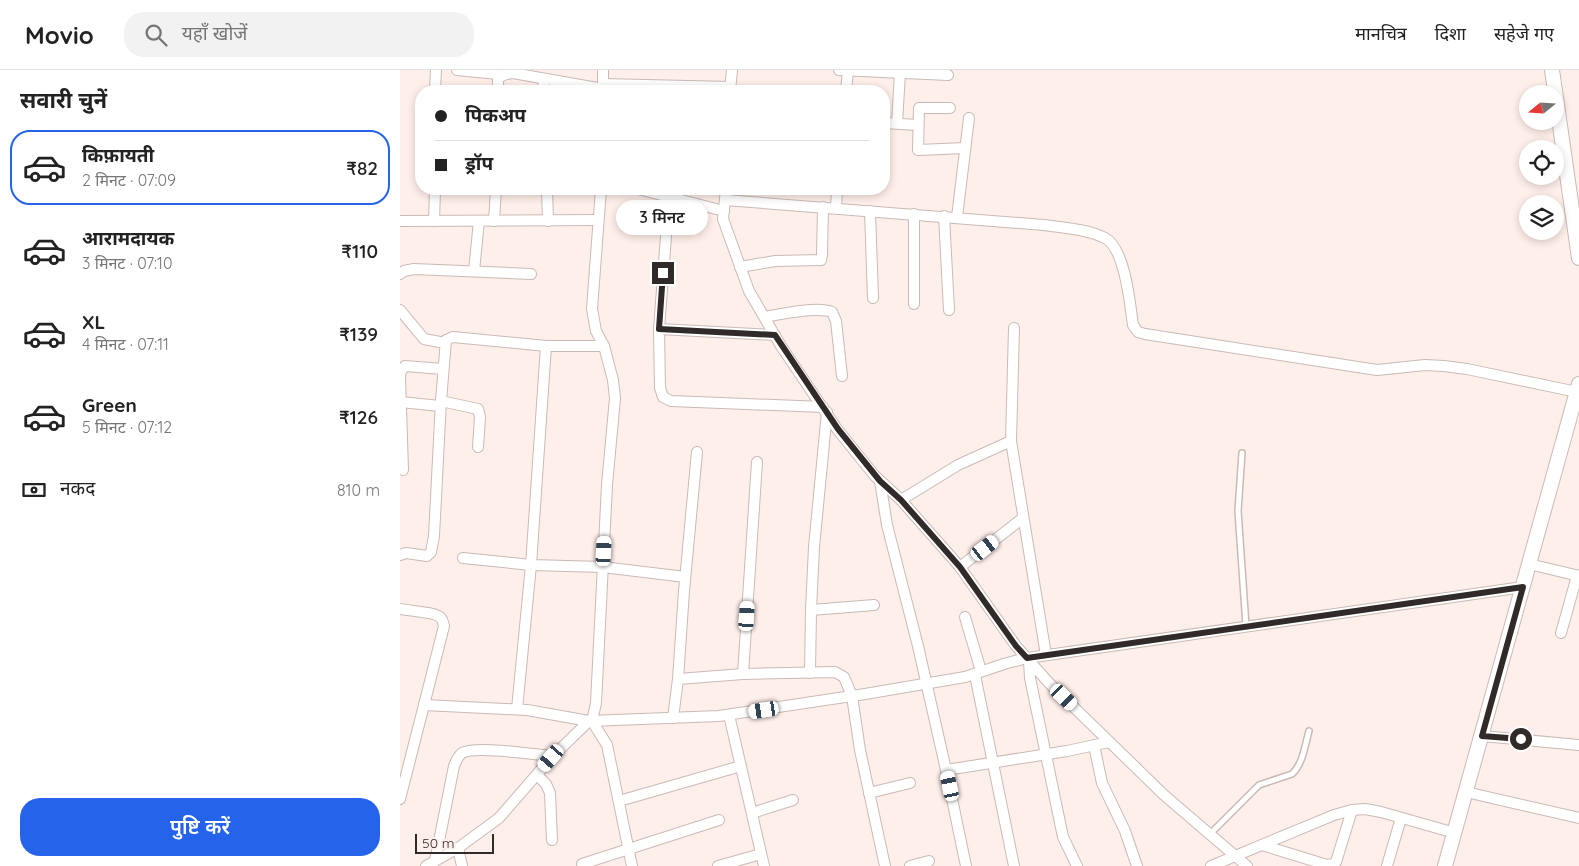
<!DOCTYPE html>
<html lang="hi">
<meta charset="utf-8">
<style>
body{margin:0;font-family:Quicksand,"Noto Sans Devanagari",sans-serif;background:#f2f2f2;color:#222;height:100vh;display:flex;flex-direction:column;font-size:19px;white-space:nowrap}
*{box-sizing:border-box;margin:0}
p{font-size:16px;color:#767676}
.icon{flex:none;width:28px;height:28px;fill:none;stroke:currentColor;stroke-width:2;stroke-linecap:round;stroke-linejoin:round}
.map{position:relative;flex:1;overflow:hidden}
.details{display:flex;flex-direction:column;background:#fff;width:400px}
.details>*{flex:none}
.banner{position:absolute;left:15px;top:15px;width:475px;height:110px;border-radius:20px;box-shadow:0 2px 8px #0003;display:grid;align-content:center;height:110px;padding:0 20px;background:#fff}
.needle{width:32px;rotate:252deg}
.buttons{position:absolute;left:1119px;top:15px;display:grid;gap:10px}
.buttons a{display:grid;place-items:center;width:45px;height:45px;border-radius:50%;background:#fff;box-shadow:0 2px 8px #0003;font-size:25px}
.scale{position:absolute;left:15px;bottom:12px;width:79px;box-sizing:border-box;padding-left:5px;border:2px solid #302b29;border-top:0;font-size:14px;line-height:18px;white-space:nowrap;color:#302b29;-webkit-text-stroke:4px #ffefea;paint-order:stroke}
.end{position:absolute;width:22px;height:22px;margin:-11px;border:6px solid #302b29;background:#fff;box-shadow:0 0 0 2px #fff}
.from{border-radius:50%}
.bubble{position:absolute;height:35px;border-radius:18px;background:#fff;box-shadow:0 2px 8px #0003;font-size:16px;font-weight:600;line-height:35px;text-align:center}
.car{position:absolute;width:15px;height:30px;margin:-15px -8px;border-radius:6px;box-shadow:0 0 4px 1px #0007;background:linear-gradient(#fff 24%,#345 0 40%,#fff 0 76%,#345 0 86%,#fff 0)}
.banner b{display:flex;align-items:center;gap:18px;height:48px;font-size:19px}
.banner b+b{border-top:1px solid #e0e0e0}
.banner i{width:12px;height:12px;background:#222}
ul{padding:0;list-style:none}
li{display:flex;align-items:center;gap:15px;height:75px;margin:0 10px 8px;padding:0 10px;border:2px solid transparent;border-radius:20px}
li div{flex:1}
li b{display:block;font-size:19px}
li em{font-style:normal;font-weight:600}
li.on{border-color:#2563eb}
li>.icon{width:45px;height:45px;stroke-width:1.5}
h2{padding:0 20px;font-size:22px;line-height:60px}
.pay{display:flex;align-items:center;gap:12px;height:55px;padding:0 20px;font-size:19px}
.pay p{margin-inline-start:auto}
.action{display:flex;gap:10px;margin-top:auto;padding:10px 20px}
.action a{flex:1;height:58px;border-radius:20px;background:#2563eb;color:#fff;font-size:20px;font-weight:600;line-height:58px;text-align:center}
header{display:flex;align-items:center;gap:30px;box-sizing:border-box;height:70px;padding:0 25px;background:#fff;border-bottom:1px solid #e0e0e0}
header strong{font-size:24px}
nav{display:flex;gap:28px;margin-inline-start:auto;font-size:18px}
.search{width:350px;height:45px;background:#f2f2f2;display:flex;align-items:center;gap:12px;box-sizing:border-box;padding:0 18px;border-radius:20px;color:#767676;font-size:19px}
main{display:flex;flex:1;min-height:0}
.map>svg:first-child{display:block}
.lines{fill:none;stroke-linecap:round;stroke-linejoin:round}
.lane-casing{stroke:#cabab6;stroke-width:8}
.street-casing{stroke:#cabab6;stroke-width:12}
.secondary-casing{stroke:#cabab6;stroke-width:16}
.lane{stroke:#fff;stroke-width:5}
.street{stroke:#fff;stroke-width:10}
.secondary{stroke:#fff;stroke-width:14}
.route{stroke:#302b29;stroke-width:6}
</style>
<header>
<strong>Movio</strong>
<div class="search"><svg class="icon" aria-label="search" viewBox="0 0 24 24"><circle cx="10" cy="10" r="6"/><path d="M15 15l6 6"/></svg>यहाँ खोजें</div>
<nav><a>मानचित्र</a><a>दिशा</a><a>सहेजे गए</a></nav>
</header>
<main>
<section class="details">
<h2>सवारी चुनें</h2>
<ul>
<li class="on"><svg class="icon" aria-label="car" viewBox="0 0 24 24"><path d="M5 17H2v-5l4-1 3-4h7l3 4 3 1v5h-3M9 17h6M6 11h13"/><circle cx="7" cy="17" r="2"/><circle cx="17" cy="17" r="2"/></svg><div><b>किफ़ायती</b><p>2 मिनट · 07:09</p></div><em>₹82</em></li>
<li><svg class="icon" aria-label="car" viewBox="0 0 24 24"><path d="M5 17H2v-5l4-1 3-4h7l3 4 3 1v5h-3M9 17h6M6 11h13"/><circle cx="7" cy="17" r="2"/><circle cx="17" cy="17" r="2"/></svg><div><b>आरामदायक</b><p>3 मिनट · 07:10</p></div><em>₹110</em></li>
<li><svg class="icon" aria-label="car" viewBox="0 0 24 24"><path d="M5 17H2v-5l4-1 3-4h7l3 4 3 1v5h-3M9 17h6M6 11h13"/><circle cx="7" cy="17" r="2"/><circle cx="17" cy="17" r="2"/></svg><div><b>XL</b><p>4 मिनट · 07:11</p></div><em>₹139</em></li>
<li><svg class="icon" aria-label="car" viewBox="0 0 24 24"><path d="M5 17H2v-5l4-1 3-4h7l3 4 3 1v5h-3M9 17h6M6 11h13"/><circle cx="7" cy="17" r="2"/><circle cx="17" cy="17" r="2"/></svg><div><b>Green</b><p>5 मिनट · 07:12</p></div><em>₹126</em></li>
</ul>
<div class="pay"><svg class="icon" aria-label="cash" viewBox="0 0 24 24"><path d="M3 7h18v10H3z"/><circle cx="12" cy="12" r="2"/></svg>नकद<p>810 m</p></div>
<div class="action"><a>पुष्टि करें</a></div>
</section>
<div class="map">
<svg width="1179" height="796" viewBox="0 0 1179 796">
<rect width="100%" height="100%" fill="#ffefea"/>
<g class="lines">
<defs>
<g id="lane">
<path d="M842,383L838,441L846,556"/>
<path d="M810,764L859,715L892,704C903,694 905,675 909,661"/>
</g>
<g id="street">
<path d="M57,0L98,4"/>
<path d="M203,0V20"/>
<path d="M439,0L548,5"/>
<path d="M98,8L106,4L113,3L203,19L206,21"/>
<path d="M203,14L330,17"/>
<path d="M35,21L36,0"/>
<path d="M98,21V2"/>
<path d="M143,21L144,9"/>
<path d="M330,21L332,0"/>
<path d="M446,21L448,1"/>
<path d="M550,38H519L518,80L565,78"/>
<path d="M484,53L518,55"/>
<path d="M497,53L500,3"/>
<path d="M147,119L148,151"/>
<path d="M201,119L192,239L196,261L204,276L213,310L215,328L207,415L196,633L192,651L207,675L232,796"/>
<path d="M238,119L324,141"/>
<path d="M326,119L323,149L349,221L381,276L437,359L475,406L501,430L560,497L616,576L650,614L764,725L847,796"/>
<path d="M269,127L259,259L260,318L263,327L271,331L423,337"/>
<path d="M325,130L644,155C664,158 687,159 705,168C725,178 730,234 733,255L738,262L745,264L977,300L1025,295L1044,296L1067,299L1177,322"/>
<path d="M436,138L437,119"/>
<path d="M470,141L473,228"/>
<path d="M514,144V234"/>
<path d="M544,146L549,240"/>
<path d="M557,147L569,48"/>
<path d="M0,151L198,150"/>
<path d="M34,151L35,119"/>
<path d="M94,151L96,119"/>
<path d="M340,197L375,191L421,190L422,185L423,137"/>
<path d="M74,201L79,151"/>
<path d="M0,204L4,201L14,199L131,204"/>
<path d="M0,240L24,269L45,273"/>
<path d="M365,247C381,244 417,236 432,242L436,251L442,306"/>
<path d="M614,258L611,371L646,585"/>
<path d="M259,259L375,265"/>
<path d="M0,305L1,301L5,296L43,299"/>
<path d="M0,307L3,400"/>
<path d="M41,331L78,339L80,347L78,377"/>
<path d="M1,332L40,336"/>
<path d="M480,411L487,455L518,576L546,700L566,796"/>
<path d="M501,430L558,395L611,371"/>
<path d="M0,485L6,483L27,486L31,482L34,466L41,331L46,270L53,267L146,276"/>
<path d="M63,488L131,495L203,497L285,507"/>
<path d="M1129,494L1179,506"/>
<path d="M560,497L623,448"/>
<path d="M0,539C9,541 36,542 41,548C43,550 43,553 44,556L24,635"/>
<path d="M411,540L474,535"/>
<path d="M565,547L581,601"/>
<path d="M1161,563L1177,506"/>
<path d="M629,591L630,608L663,767L677,796"/>
<path d="M410,603L411,540L414,477L427,342"/>
<path d="M343,604L357,392"/>
<path d="M575,605L614,796"/>
<path d="M278,609L343,604L435,602L444,607L452,626L460,680L485,796"/>
<path d="M117,639L131,495L146,276H204"/>
<path d="M329,645L364,796"/>
<path d="M273,648L278,609L284,521L297,382"/>
<path d="M1082,666L1179,675"/>
<path d="M694,675L702,713L725,761L737,796"/>
<path d="M546,700L667,681L709,672"/>
<path d="M137,705L146,714L150,723L152,770"/>
<path d="M1066,722L1179,748"/>
<path d="M469,723L510,713"/>
<path d="M0,729L24,635L127,640L189,651"/>
<path d="M219,731L341,696"/>
<path d="M352,743L393,730"/>
<path d="M862,775L927,795L934,794L936,792L952,740"/>
<path d="M58,778L62,796"/>
<path d="M35,791L54,696C56,691 58,686 62,683C76,675 135,685 153,686"/>
<path d="M182,794L319,750"/>
<path d="M26,796L58,778L99,748L151,688L189,651L319,646L465,624L565,607L607,593L627,588L1123,517"/>
<path d="M318,796L361,784"/>
<path d="M510,796L529,791"/>
<path d="M811,796L934,745L952,740L965,739L981,742L1055,763"/>
<path d="M987,796L1001,748"/>
</g>
<g id="secondary">
<path d="M1152,0L1179,188"/>
<path d="M1045,796L1179,314"/>
</g>
</defs>
<!-- lane casing -->
<use href="#lane" class="lane-casing"/>
<!-- street casing -->
<use href="#street" class="street-casing"/>
<!-- secondary casing -->
<use href="#secondary" class="secondary-casing"/>
<!-- lane -->
<use href="#lane" class="lane"/>
<!-- street -->
<use href="#street" class="street"/>
<!-- secondary -->
<use href="#secondary" class="secondary"/>
</g>
<g class="lines">
<!-- route -->
<path class="route" d="M263,203L259,259L375,265L438,359L480,411L501,430L560,497L616,576L627,588L1123,517L1082,666L1121,669"/>
</g>
</svg>
<div class="buttons">
<a><svg class="needle" viewBox="-14 -14 28 28"><path d="M0-13l5 13h-10z" fill="#e53935"/><path d="M0 13l5-13h-10z" fill="#767676"/></svg></a>
<a><svg class="icon" aria-label="locate" viewBox="0 0 24 24"><circle cx="12" cy="12" r="6"/><path d="M12 2v4M12 18v4M2 12h4M18 12h4"/></svg></a>
<a><svg class="icon" aria-label="layers" viewBox="0 0 24 24"><path d="M12 4l9 5-9 5-9-5zM3 14l9 5 9-5"/></svg></a>
</div>
<div class="scale">50 m</div>
<i class="end from" style="left:1121px;top:669px"></i>
<i class="end" style="left:263px;top:203px"></i>
<div class="bubble" style="left:216px;top:130px;width:92px">3 मिनट</div>
<i class="car" style="left:585px;top:478px;rotate:52deg"></i>
<i class="car" style="left:204px;top:481px;rotate:3deg"></i>
<i class="car" style="left:347px;top:546px;rotate:4deg"></i>
<i class="car" style="left:664px;top:627px;rotate:134deg"></i>
<i class="car" style="left:364px;top:640px;rotate:261deg"></i>
<i class="car" style="left:151px;top:688px;rotate:221deg"></i>
<i class="car" style="left:550px;top:716px;rotate:348deg"></i>
<div class="banner">
<b><i class="from"></i>पिकअप</b>
<b><i></i>ड्रॉप</b>
</div>
</div>
</main>
